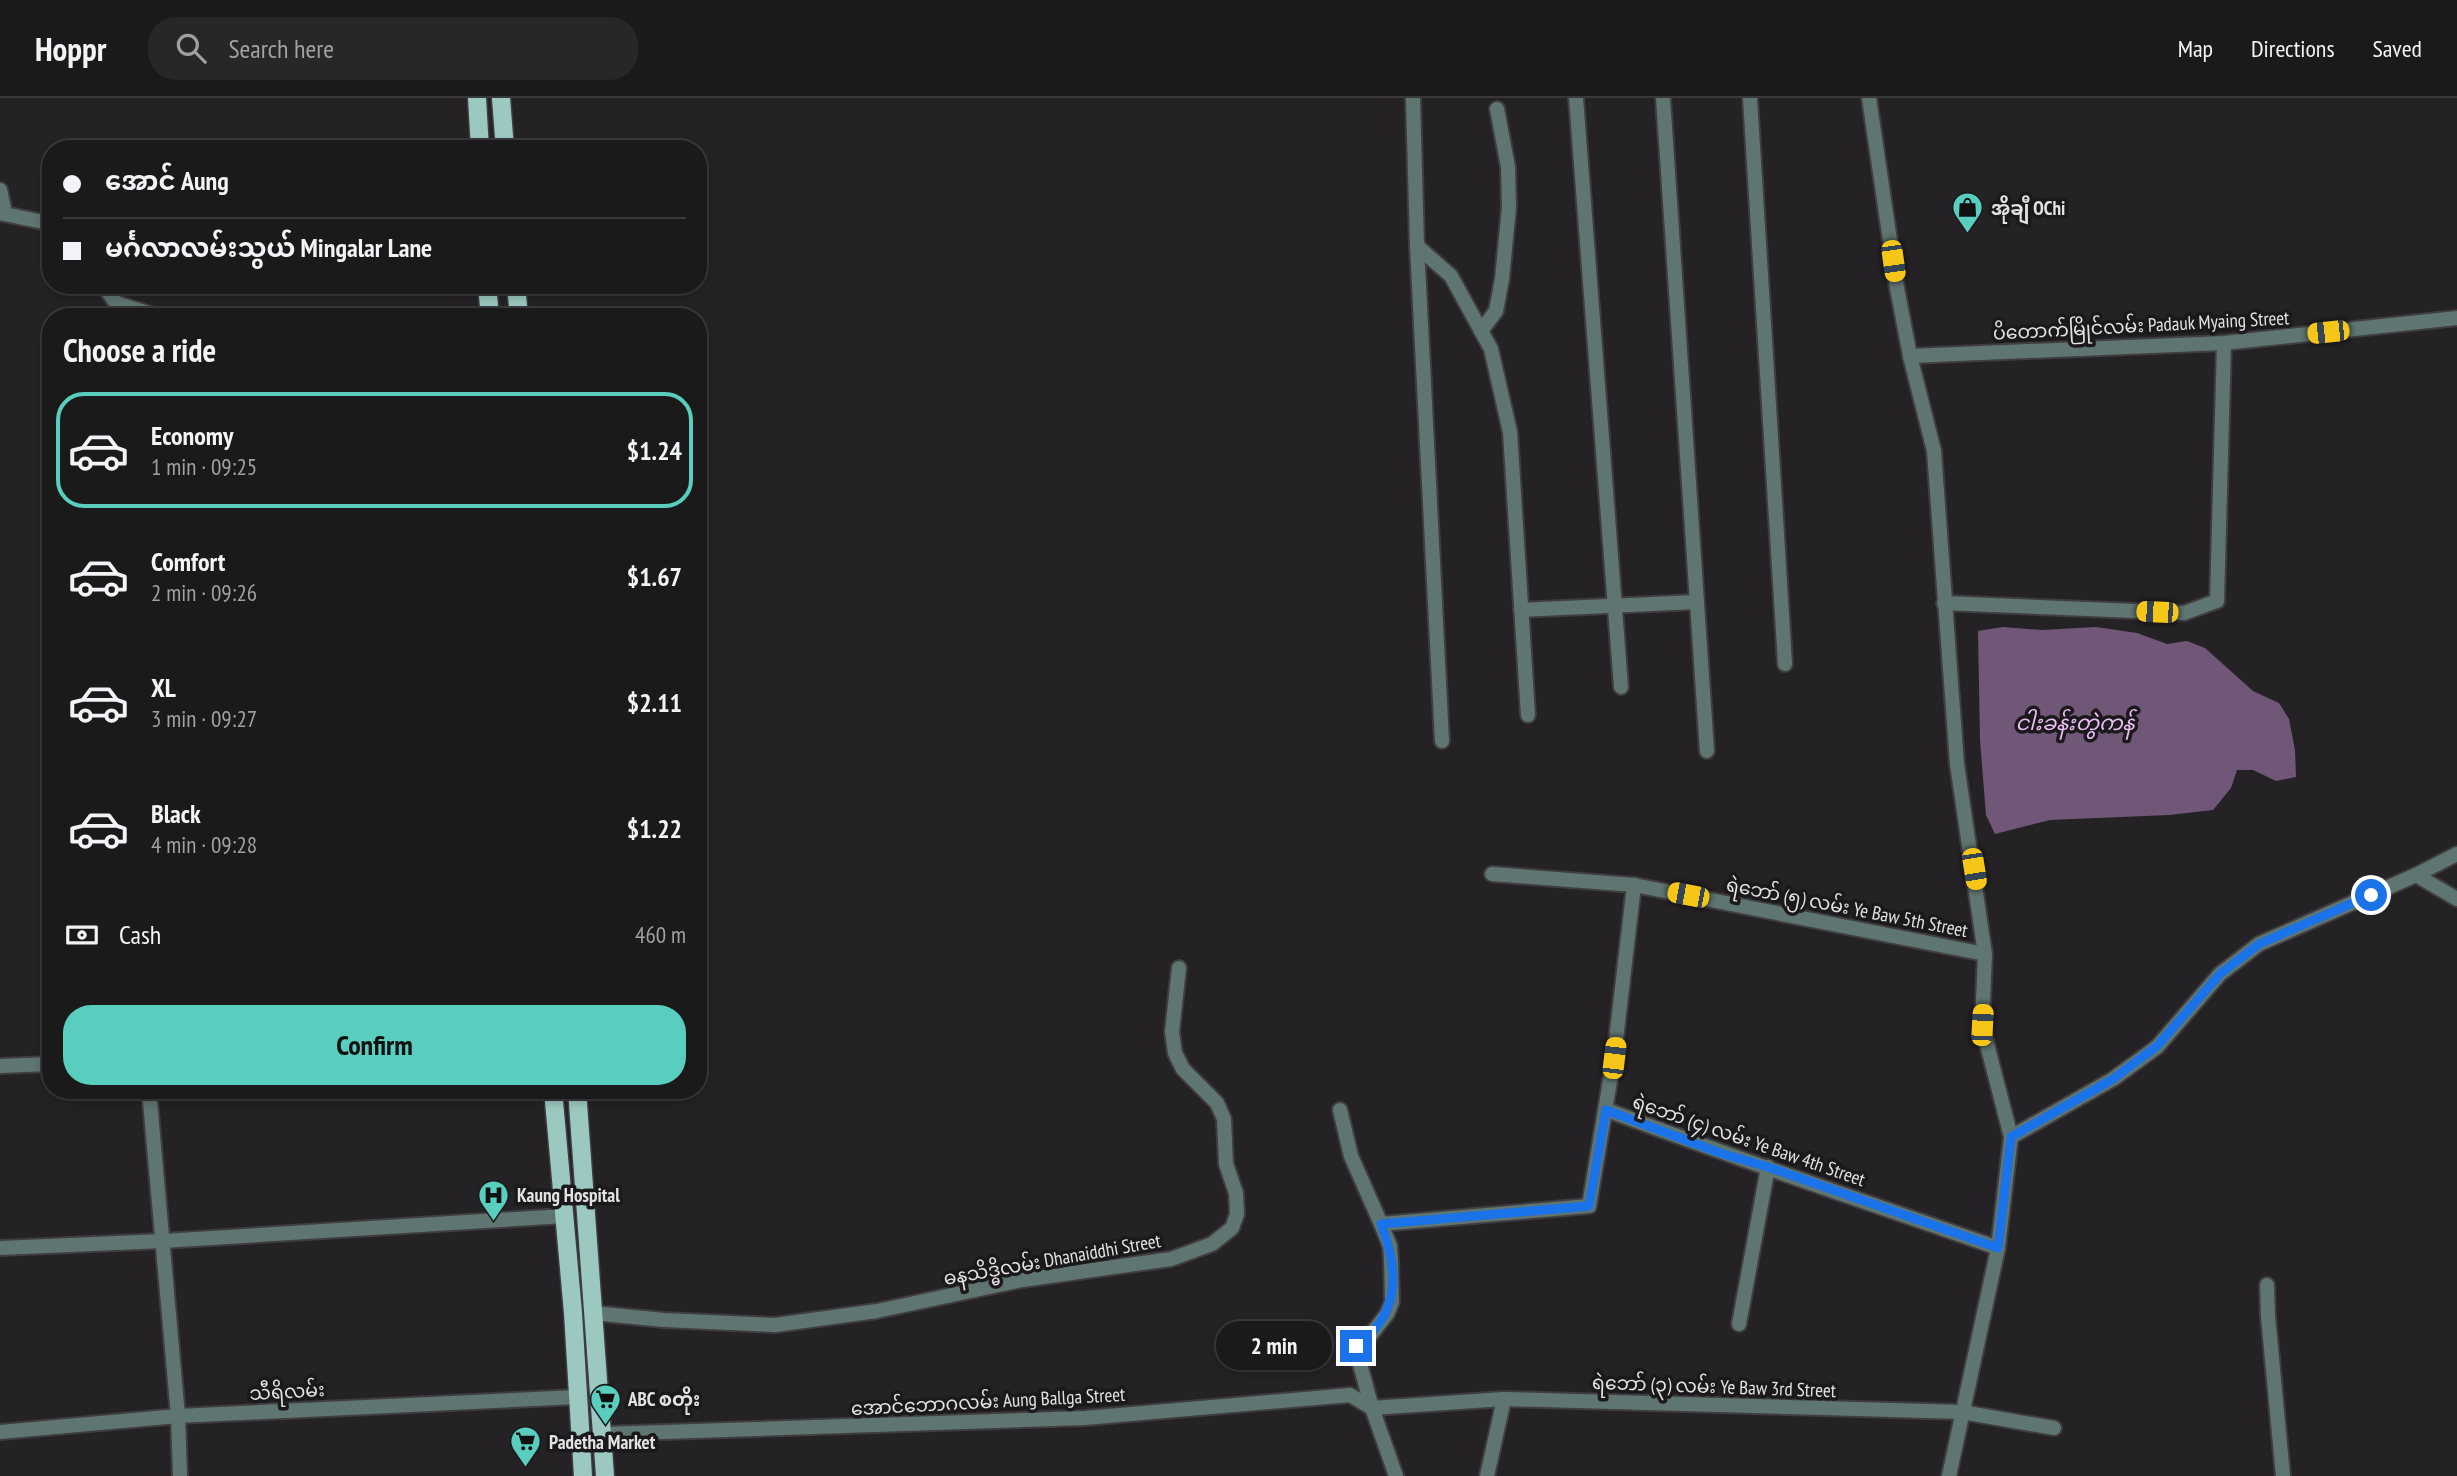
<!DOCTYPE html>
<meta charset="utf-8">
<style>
body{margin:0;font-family:"PT Sans Narrow","Noto Sans Myanmar",sans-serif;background:#282728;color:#f1f3f6;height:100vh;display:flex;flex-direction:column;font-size:26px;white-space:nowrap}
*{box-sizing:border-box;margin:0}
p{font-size:23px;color:#a0a1a3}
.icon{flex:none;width:38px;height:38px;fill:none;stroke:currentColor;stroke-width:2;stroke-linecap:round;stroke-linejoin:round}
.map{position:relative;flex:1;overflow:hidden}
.drawer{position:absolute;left:42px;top:210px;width:665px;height:791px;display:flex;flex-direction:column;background:#1b1a1b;border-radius:28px;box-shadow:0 4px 10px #0003,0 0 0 2px #39383a}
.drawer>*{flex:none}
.top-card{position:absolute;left:42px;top:42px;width:665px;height:154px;border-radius:28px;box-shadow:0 4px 10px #0003,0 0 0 2px #39383a;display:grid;align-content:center;height:154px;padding:0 21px;background:#1b1a1b}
.end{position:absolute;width:32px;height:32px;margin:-16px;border:9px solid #1a73e8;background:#fff;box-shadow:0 0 0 4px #fff}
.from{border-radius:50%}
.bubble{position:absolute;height:49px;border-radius:24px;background:#1b1a1b;box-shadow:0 4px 10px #0003,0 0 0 2px #39383a;font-size:23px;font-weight:700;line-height:49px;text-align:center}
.car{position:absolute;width:21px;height:42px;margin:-21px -10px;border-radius:9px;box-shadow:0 0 5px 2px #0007;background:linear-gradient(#f5c518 24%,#345 0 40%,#f5c518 0 76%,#345 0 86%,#f5c518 0)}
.top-card b{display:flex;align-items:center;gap:24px;height:66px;font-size:26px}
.top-card b+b{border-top:2px solid #39383a}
.top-card i{width:18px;height:18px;background:#f1f3f6}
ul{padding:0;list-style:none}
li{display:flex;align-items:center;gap:21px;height:116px;margin:0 14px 10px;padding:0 7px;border:4px solid transparent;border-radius:28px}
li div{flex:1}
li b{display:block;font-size:26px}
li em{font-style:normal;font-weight:700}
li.active{border-color:#59cebe}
li>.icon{width:63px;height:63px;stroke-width:1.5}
h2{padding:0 21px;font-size:32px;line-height:84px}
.pay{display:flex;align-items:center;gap:18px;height:77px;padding:0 21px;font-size:26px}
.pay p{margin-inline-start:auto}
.action{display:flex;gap:14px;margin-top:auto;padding:14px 21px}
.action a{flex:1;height:80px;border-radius:28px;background:#59cebe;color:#111;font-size:28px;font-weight:700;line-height:80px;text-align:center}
header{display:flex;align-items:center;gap:42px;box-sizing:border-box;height:98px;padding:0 35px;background:#1b1a1b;border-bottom:2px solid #39383a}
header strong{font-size:33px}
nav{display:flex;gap:38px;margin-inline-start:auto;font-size:24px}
.search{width:490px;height:63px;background:#282728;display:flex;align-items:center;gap:18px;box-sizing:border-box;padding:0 24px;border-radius:28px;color:#a0a1a3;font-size:26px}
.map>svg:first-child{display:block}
.water{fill:#715777}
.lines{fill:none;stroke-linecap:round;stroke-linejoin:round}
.minor-casing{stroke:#3f3d3f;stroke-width:18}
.primary-casing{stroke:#3f3d3f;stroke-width:21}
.minor{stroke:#5f7571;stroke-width:14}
.primary{stroke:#9bc9c1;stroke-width:18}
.route{stroke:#1a73e8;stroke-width:9}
.labels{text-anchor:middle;stroke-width:7;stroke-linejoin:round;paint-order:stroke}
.poi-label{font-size:19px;font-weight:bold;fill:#e3e1e3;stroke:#1b191b;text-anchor:start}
.street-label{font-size:19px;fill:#e3e1e3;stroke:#1b191b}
.water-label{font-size:21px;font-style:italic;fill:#eabdf4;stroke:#1b191b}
</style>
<header>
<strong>Hoppr</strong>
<div class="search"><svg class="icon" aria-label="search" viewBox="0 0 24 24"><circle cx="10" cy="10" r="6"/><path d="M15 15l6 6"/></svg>Search here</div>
<nav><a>Map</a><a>Directions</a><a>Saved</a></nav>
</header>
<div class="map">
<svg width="2457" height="1378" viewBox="0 0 2457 1378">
<rect width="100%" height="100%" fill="#242224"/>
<!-- water -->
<path class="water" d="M2003,529L2042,532L2096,529L2137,535L2167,546L2187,543L2205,550L2253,593L2279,605L2289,621L2295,652L2296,679L2276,683L2253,672H2237L2231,690L2213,712L2169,717L2050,722L1995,736L1986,717L1980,642L1978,533Z"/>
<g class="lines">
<defs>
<g id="minor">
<path d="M1413,0L1417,148L1442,643"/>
<path d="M1576,0L1621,589"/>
<path d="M1663,0L1707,653"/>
<path d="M1750,0L1785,566"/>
<path d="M1869,0L1897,190L1910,258L1934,353L1957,666L1985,856L1982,927L2011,1039L1998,1150L1949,1378"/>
<path d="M0,92L5,115"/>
<path d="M0,115L43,124L51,129"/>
<path d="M1417,148L1451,178L1491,251L1510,334L1528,617"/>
<path d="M103,187L116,205L160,219"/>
<path d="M1481,233L1496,213L1502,181L1509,109L1508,69L1497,11"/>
<path d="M1910,258L2224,245L2457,220"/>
<path d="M1944,505L2184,515L2217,503L2224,245"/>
<path d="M1521,512L1697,504"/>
<path d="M1492,776L1634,787L1985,856"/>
<path d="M2416,777L2457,801"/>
<path d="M0,968L51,966"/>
<path d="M149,992L178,1318L180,1378"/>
<path d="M1340,1012L1351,1058L1381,1126L1390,1148L1391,1161L1392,1204L1387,1216L1369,1239L1355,1248L1372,1310L1396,1378"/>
<path d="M1607,1012C1736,1061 1867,1104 1998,1150"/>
<path d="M2011,1039L2113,981L2157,949L2220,876L2259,846L2416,777L2457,756"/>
<path d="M1381,1126L1589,1108L1614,959L1634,787"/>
<path d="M0,1150L163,1143L564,1118"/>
<path d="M2267,1187L2268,1218L2283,1378"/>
<path d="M593,1215L664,1222L775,1227L877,1213L1022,1182L1171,1161L1212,1146L1232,1130L1237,1116L1236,1095L1226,1066L1224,1021L1217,1005L1183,971L1175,955L1172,934L1179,870"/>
<path d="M1739,1226L1768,1069"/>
<path d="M0,1334L178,1318L577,1299"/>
<path d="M602,1336L1085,1320L1350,1297L1372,1310L1504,1301L1962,1314L2054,1330"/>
<path d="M1487,1378L1504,1301"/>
</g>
<g id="primary">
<path d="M477,0L480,51"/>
<path d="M501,0L505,51"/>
<path d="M487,187L490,219"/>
<path d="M516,187L519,219"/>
<path d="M553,992L573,1215L583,1378"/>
<path d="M577,992L605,1378"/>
</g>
</defs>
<!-- minor casing -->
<use href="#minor" class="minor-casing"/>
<!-- primary casing -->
<use href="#primary" class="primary-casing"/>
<!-- minor -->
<use href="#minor" class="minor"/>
<!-- primary -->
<use href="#primary" class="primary"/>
</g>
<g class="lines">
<!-- route -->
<path class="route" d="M1356,1248C1401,1216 1399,1173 1381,1126L1589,1108L1606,1012L1720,1055L1768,1069L1998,1150L2011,1039L2113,981L2157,948L2220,876L2259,846L2371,797"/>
</g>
<!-- icons -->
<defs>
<symbol id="shop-pin" viewBox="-11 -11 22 30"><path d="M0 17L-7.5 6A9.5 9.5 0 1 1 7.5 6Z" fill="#59cebe" stroke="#1b191b"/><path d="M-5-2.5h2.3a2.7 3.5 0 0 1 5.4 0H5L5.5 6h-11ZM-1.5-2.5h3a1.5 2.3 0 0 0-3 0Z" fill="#111"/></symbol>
<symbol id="hospital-pin" viewBox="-11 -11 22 30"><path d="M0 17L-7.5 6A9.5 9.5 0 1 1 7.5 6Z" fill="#59cebe" stroke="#1b191b"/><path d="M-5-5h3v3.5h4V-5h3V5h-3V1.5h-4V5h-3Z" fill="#111"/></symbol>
<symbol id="supermarket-pin" viewBox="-11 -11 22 30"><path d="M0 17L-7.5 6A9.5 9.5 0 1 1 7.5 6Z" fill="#59cebe" stroke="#1b191b"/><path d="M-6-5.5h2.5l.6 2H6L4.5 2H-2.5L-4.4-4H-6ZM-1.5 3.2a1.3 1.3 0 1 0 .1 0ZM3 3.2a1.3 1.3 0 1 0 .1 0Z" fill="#111"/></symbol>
</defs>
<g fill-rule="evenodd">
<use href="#shop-pin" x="1950" y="92" width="35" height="47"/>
<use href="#hospital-pin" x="476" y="1080" width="35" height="47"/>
<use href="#supermarket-pin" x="588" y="1284" width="35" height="47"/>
<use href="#supermarket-pin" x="508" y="1326" width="35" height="47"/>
</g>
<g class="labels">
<!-- poi labels -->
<g class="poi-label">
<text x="1991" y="117">အိုချီ OChi</text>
<text x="517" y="1104">Kaung Hospital</text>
<text x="628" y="1308">ABC စတိုး</text>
<text x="549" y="1351">Padetha Market</text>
</g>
<!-- street labels -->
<g class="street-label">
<text transform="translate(2141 227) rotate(-3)" y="7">ပိတောက်မြိုင်လမ်း Padauk Myaing Street</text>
<text transform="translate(1847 809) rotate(11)" y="7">ရဲဘော် (၅) လမ်း Ye Baw 5th Street</text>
<text transform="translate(1749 1042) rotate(19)" y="7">ရဲဘော် (၄) လမ်း Ye Baw 4th Street</text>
<text transform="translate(1052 1161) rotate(-10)" y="7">ဓနသိဒ္ဓိလမ်း Dhanaiddhi Street</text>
<text transform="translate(1714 1288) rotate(2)" y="7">ရဲဘော် (၃) လမ်း Ye Baw 3rd Street</text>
<text transform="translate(287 1293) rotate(-3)" y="7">သီရိလမ်း</text>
<text transform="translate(988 1303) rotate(-3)" y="7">အောင်ဘောဂလမ်း Aung Ballga Street</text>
</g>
<!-- water labels -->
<g class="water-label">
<text x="2075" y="632">ငါးခန်းတွဲကန်</text>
</g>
</g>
</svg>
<i class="end from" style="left:2371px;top:797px"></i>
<i class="end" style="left:1356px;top:1248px"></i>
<div class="bubble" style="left:1216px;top:1223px;width:116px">2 min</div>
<i class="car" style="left:1893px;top:163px;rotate:172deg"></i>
<i class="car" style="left:2328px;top:234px;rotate:264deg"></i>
<i class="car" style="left:2157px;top:514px;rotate:272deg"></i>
<i class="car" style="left:1974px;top:771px;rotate:171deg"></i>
<i class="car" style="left:1688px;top:797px;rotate:281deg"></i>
<i class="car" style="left:1982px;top:927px;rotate:3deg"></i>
<i class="car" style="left:1614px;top:960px;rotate:7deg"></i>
<div class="top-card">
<b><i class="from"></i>အောင် Aung</b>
<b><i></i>မင်္ဂလာလမ်းသွယ် Mingalar Lane</b>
</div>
<section class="drawer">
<h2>Choose a ride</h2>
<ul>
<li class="active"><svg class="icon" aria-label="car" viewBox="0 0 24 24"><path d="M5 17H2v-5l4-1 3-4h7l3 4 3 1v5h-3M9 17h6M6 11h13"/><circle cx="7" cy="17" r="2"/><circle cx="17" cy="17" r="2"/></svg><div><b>Economy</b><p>1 min · 09:25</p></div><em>$1.24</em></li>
<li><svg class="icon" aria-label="car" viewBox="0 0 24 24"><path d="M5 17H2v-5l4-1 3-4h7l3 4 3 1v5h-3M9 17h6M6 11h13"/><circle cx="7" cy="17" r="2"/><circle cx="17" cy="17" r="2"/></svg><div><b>Comfort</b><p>2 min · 09:26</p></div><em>$1.67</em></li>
<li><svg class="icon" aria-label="car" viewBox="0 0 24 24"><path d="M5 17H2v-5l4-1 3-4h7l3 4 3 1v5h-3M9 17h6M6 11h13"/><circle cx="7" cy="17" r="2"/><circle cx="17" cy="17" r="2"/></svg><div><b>XL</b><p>3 min · 09:27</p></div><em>$2.11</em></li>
<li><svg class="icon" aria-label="car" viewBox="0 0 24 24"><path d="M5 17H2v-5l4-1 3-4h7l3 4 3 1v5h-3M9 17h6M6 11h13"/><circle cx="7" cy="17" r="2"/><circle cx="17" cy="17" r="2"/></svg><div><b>Black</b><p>4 min · 09:28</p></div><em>$1.22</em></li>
</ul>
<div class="pay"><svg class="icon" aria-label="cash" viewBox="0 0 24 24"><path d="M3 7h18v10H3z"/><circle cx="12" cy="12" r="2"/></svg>Cash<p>460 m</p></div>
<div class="action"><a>Confirm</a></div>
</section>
</div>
